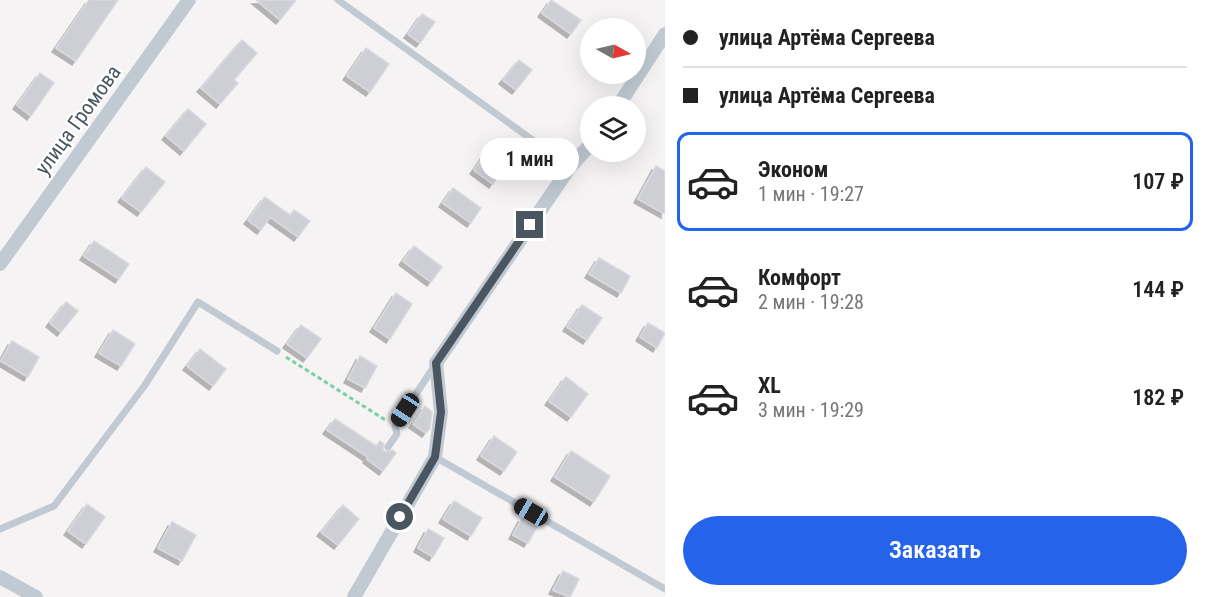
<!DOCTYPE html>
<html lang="ru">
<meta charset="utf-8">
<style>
body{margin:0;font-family:"Roboto Condensed",sans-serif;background:#f6f6f6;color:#222;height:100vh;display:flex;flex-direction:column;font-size:22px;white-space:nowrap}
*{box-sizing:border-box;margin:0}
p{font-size:20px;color:#767676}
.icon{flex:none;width:33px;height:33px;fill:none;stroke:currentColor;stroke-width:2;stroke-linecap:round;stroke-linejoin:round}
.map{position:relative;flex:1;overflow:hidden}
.panel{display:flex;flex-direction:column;background:#fff;width:540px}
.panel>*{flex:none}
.top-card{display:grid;align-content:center;height:132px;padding:0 18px;background:#fff}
.needle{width:39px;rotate:98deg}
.fabs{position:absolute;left:580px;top:18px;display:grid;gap:12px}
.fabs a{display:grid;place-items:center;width:66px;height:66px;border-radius:50%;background:#fff;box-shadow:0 6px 24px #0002;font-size:30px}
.end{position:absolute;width:27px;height:27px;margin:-14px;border:8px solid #4a5661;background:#fff;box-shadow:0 0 0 3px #fff}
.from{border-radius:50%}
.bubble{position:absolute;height:42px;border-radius:21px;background:#fff;box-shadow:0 6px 24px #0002;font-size:20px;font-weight:600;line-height:42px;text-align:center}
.car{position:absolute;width:18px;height:36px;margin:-18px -9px;border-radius:8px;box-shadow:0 0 4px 2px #0007;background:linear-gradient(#222 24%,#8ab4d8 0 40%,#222 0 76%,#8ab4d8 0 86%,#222 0)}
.top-card b{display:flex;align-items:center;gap:21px;height:57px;font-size:22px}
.top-card b+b{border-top:2px solid #e0e0e0}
.top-card i{width:15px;height:15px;background:#222}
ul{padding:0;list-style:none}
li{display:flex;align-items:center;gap:18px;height:99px;margin:0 12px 9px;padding:0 6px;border:3px solid transparent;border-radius:12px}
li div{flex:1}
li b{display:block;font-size:22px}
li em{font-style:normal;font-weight:600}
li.on{border-color:#2563eb}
li>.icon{width:54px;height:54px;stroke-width:1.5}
.cta{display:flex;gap:12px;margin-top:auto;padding:12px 18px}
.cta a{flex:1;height:69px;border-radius:36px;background:#2563eb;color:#fff;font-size:24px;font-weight:600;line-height:69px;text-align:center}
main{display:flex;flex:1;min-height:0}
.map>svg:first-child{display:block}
.building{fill:#cdcfd5;stroke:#d7d9de;stroke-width:1.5;filter:url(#shadow)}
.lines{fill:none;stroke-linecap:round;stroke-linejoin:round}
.path{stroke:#7ad0a6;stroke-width:3;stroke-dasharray:4.5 3;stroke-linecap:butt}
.lane{stroke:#c1cad2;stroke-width:7}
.street{stroke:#c1cad2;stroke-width:14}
.route{stroke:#4a5661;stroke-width:8}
.labels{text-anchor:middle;stroke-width:4.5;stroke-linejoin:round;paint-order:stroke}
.street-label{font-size:21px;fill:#4a5661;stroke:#fff}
</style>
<main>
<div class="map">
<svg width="665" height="597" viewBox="0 0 665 597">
<defs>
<filter id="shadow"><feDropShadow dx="-4" dy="4" stdDeviation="0" flood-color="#0004"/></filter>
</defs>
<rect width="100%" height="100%" fill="#f5f3f3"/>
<!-- building -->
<g class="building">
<path d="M89,0H118L76,61L56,48Z"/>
<path d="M256,0H296L280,20Z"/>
<path d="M551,0L581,20L571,34L542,13Z"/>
<path d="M422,14L435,22L420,43L408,34Z"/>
<path d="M242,40L257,53L234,80L238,83L220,104L201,88Z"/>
<path d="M366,48L389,64L370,92L347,76Z"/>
<path d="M519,60L532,70L516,90L503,80Z"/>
<path d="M40,73L54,83L31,116L17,105Z"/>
<path d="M188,109L206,124L184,151L166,136Z"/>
<path d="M490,147L509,160L493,184L474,170Z"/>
<path d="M656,166L665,171V214L638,199Z"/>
<path d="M146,167L165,182L141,212L122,198Z"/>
<path d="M453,188L481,208L471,223L443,203Z"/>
<path d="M265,197L290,215L294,210L310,221L298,237L270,217L261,230L248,220Z"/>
<path d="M94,241L129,264L119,279L84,256Z"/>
<path d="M414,246L442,267L431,282L403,261Z"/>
<path d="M599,258L630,276L621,293L589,274Z"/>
<path d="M396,293L412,304L390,339L374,328Z"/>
<path d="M66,302L78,311L61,332L50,323Z"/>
<path d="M582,305L602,318L587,340L567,327Z"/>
<path d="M648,323L665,333L657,348L640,337Z"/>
<path d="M301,325L321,339L307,358L287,344Z"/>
<path d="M113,330L135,344L121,366L99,353Z"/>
<path d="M12,341L39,357L28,377L1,361Z"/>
<path d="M200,349L226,369L213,386L187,366Z"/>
<path d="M360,356L377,366L365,388L348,379Z"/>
<path d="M566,377L588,394L571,417L549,401Z"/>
<path d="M425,406L432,412L430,428L426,433L413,424Z"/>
<path d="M335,419L376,446L380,441L384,444L383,449L385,452L393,450L396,453L383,471L367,459L368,457L327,430Z"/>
<path d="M494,436L517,452L504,471L481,456Z"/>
<path d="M571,451L610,476L594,502L555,477Z"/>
<path d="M454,501L482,518L471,536L443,519Z"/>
<path d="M87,504L105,517L86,544L68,531Z"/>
<path d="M343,505L359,519L338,545L321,532Z"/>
<path d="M522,518L537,527L528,543L513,535Z"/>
<path d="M172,522L196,535L182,561L158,548Z"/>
<path d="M428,529L444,538L433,557L418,548Z"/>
<path d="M563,571L579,579L570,597L553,590Z"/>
</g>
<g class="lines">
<!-- path -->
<path class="path" d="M286,357L387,421"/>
<!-- lane -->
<g class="lane">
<path d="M338,0L570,167"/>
<path d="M388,447L397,434L395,426L435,365"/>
<path d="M435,457L665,589"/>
<path d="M0,529L54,506L145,385L198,302L277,351"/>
</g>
<!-- street -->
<g class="street">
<path d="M618,106L665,34"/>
<path d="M0,264L189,0"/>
<path d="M0,577L36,597"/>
<path d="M354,597L435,457L441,412L436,363L570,167L591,144"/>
</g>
</g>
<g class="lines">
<!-- route -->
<path class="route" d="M400,517L435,457L441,412L436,363L530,225"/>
</g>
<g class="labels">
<!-- street labels -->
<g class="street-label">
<text transform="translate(78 120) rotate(-54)" y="7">улица Громова</text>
</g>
</g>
</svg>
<div class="fabs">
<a><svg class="needle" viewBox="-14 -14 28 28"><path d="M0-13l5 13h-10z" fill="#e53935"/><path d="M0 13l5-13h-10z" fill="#767676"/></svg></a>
<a><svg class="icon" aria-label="layers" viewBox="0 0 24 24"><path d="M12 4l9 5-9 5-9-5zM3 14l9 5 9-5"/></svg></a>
</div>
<i class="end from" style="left:400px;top:517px"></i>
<i class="end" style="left:530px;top:225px"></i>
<div class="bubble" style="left:480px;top:138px;width:99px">1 мин</div>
<i class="car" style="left:405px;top:410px;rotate:213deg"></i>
<i class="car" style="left:531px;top:512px;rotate:300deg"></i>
</div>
<section class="panel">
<div class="top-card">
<b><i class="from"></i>улица Артёма Сергеева</b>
<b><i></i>улица Артёма Сергеева</b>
</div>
<ul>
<li class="on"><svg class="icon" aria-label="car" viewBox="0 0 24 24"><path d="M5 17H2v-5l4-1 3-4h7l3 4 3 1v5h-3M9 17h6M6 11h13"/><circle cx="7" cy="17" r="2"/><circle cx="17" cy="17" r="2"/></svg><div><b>Эконом</b><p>1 мин · 19:27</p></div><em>107 ₽</em></li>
<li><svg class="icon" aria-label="car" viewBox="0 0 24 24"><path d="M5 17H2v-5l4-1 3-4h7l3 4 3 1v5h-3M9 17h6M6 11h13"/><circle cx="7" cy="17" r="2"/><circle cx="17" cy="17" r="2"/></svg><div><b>Комфорт</b><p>2 мин · 19:28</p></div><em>144 ₽</em></li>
<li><svg class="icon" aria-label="car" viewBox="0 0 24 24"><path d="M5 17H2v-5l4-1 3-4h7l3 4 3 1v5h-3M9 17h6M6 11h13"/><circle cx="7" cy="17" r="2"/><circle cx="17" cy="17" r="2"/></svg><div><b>XL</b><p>3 мин · 19:29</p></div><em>182 ₽</em></li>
</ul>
<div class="cta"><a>Заказать</a></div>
</section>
</main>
